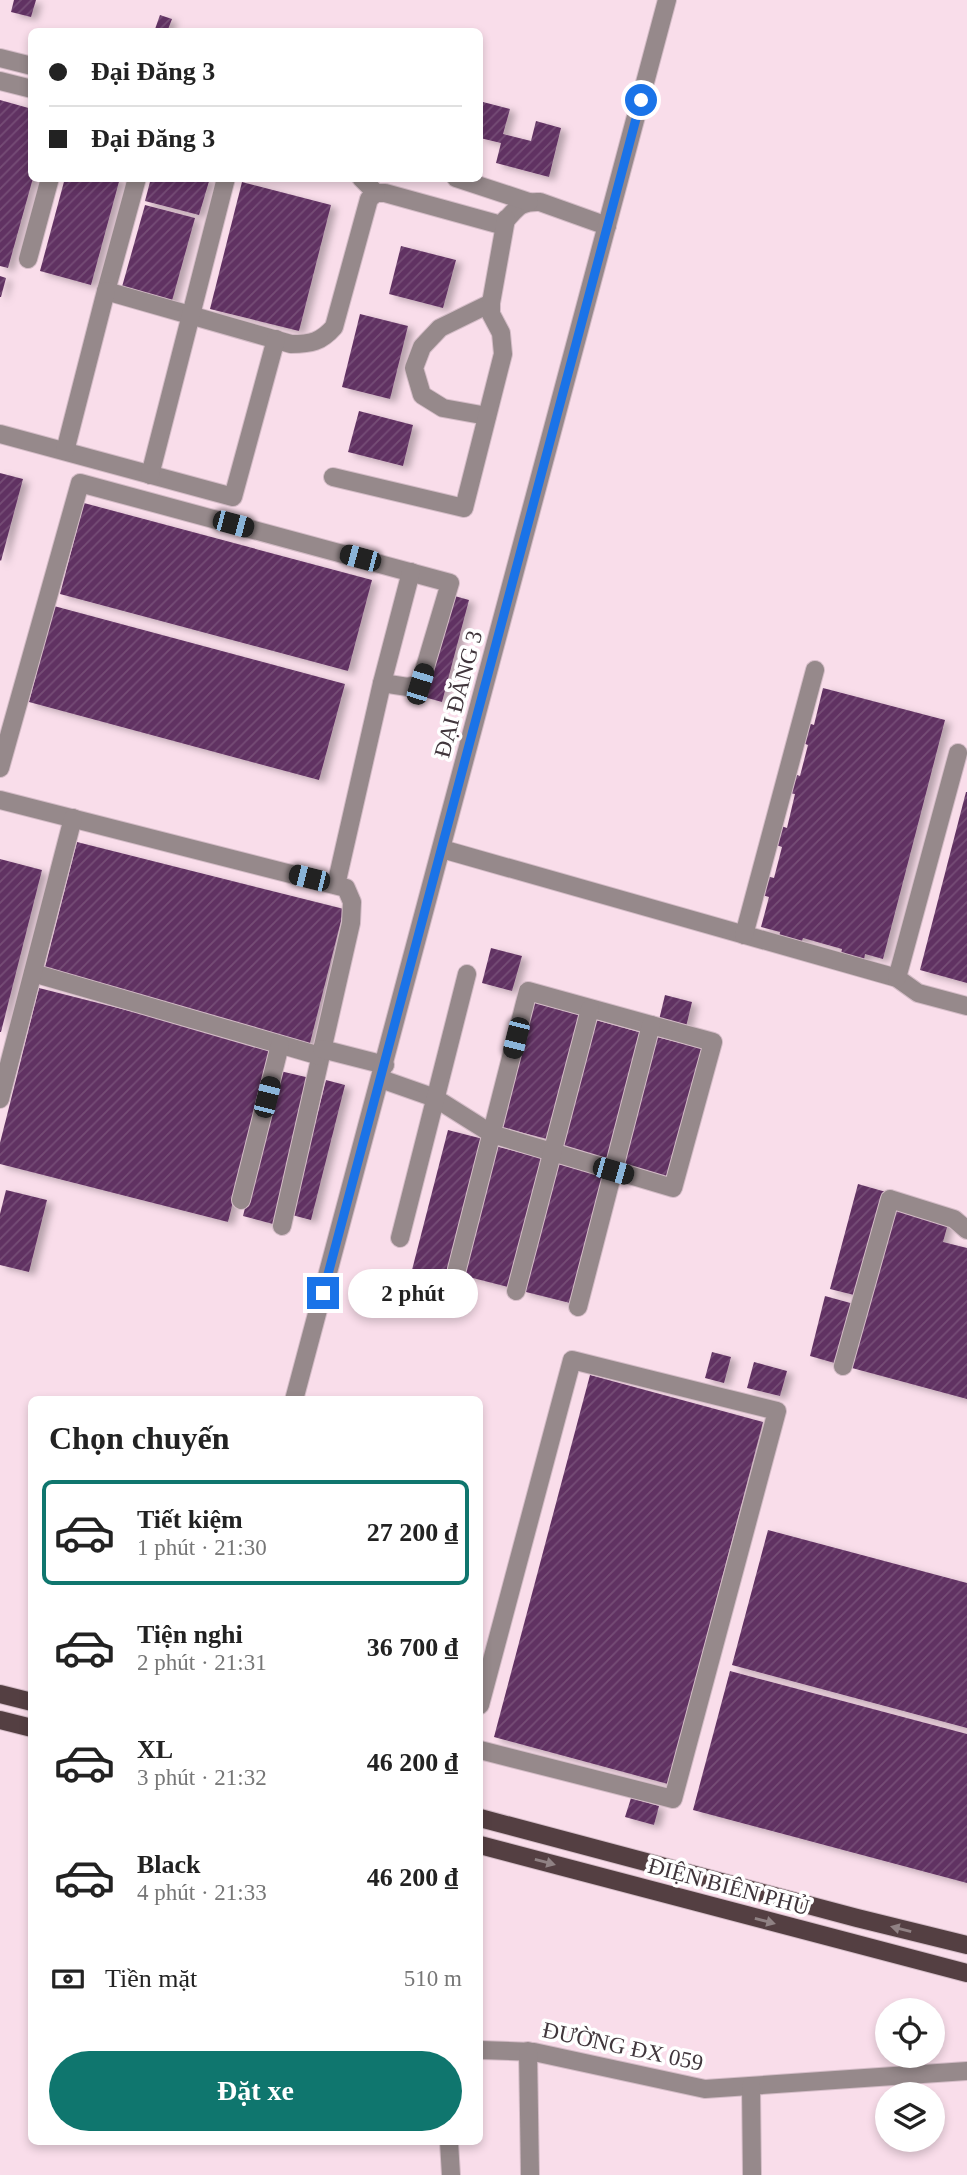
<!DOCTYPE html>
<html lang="vi">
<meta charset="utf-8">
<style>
body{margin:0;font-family:"Times New Roman",serif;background:#f6f6f6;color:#222;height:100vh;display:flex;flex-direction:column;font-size:26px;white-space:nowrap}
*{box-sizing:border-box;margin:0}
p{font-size:23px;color:#767676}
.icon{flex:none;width:38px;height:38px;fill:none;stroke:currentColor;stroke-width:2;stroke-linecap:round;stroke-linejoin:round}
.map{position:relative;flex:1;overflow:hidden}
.details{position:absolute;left:28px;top:1396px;width:455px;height:749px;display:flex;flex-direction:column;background:#fff;border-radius:10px;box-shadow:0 4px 10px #0003}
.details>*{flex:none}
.banner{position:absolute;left:28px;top:28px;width:455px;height:154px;border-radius:10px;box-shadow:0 4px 10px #0003;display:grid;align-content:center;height:154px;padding:0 21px;background:#fff}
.fabs{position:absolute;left:875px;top:1998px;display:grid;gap:14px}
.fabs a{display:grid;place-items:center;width:70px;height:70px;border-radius:50%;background:#fff;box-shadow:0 4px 10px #0003;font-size:35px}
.end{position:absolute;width:32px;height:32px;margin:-16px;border:9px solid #1a73e8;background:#fff;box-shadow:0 0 0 4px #fff}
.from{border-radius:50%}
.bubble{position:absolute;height:49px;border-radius:24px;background:#fff;box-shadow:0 4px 10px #0003;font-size:23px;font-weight:700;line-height:49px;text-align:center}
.car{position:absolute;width:21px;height:42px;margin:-21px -10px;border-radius:9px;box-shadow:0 0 5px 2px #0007;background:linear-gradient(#222 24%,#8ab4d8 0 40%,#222 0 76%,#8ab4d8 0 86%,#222 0)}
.banner b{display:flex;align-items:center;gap:24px;height:66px;font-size:26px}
.banner b+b{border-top:2px solid #e0e0e0}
.banner i{width:18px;height:18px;background:#222}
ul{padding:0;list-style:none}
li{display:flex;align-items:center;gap:21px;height:105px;margin:0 14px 10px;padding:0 7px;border:4px solid transparent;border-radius:10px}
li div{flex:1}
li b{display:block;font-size:26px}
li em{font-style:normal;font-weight:700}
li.on{border-color:#0f766e}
li>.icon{width:63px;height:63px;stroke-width:1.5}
h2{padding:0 21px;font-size:32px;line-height:84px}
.pay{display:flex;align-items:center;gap:18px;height:77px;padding:0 21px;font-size:26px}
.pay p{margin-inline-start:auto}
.action{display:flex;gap:14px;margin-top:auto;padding:14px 21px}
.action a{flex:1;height:80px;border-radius:42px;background:#0f766e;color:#fff;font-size:28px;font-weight:700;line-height:80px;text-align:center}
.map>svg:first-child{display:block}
.building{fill:url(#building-hatch);filter:url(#shadow)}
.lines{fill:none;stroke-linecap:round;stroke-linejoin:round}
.minor-casing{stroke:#d4bcc7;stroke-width:20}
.major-casing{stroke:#d4bcc7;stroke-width:20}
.minor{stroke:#96898b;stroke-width:18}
.major{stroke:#543f42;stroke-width:18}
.oneway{fill:#908284}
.route{stroke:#1a73e8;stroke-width:9}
.labels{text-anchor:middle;stroke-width:7;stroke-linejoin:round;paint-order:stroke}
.street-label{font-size:23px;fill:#41363c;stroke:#fff}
</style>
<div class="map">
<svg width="967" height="2175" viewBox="0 0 967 2175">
<defs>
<pattern id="building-hatch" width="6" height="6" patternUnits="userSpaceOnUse" patternTransform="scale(1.75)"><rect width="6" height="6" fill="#613162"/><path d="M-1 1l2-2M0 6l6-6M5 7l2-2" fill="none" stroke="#754e76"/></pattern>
<filter id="shadow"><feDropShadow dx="6" dy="3.5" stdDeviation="3.5" flood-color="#0004"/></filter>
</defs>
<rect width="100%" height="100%" fill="#f9ddea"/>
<!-- building -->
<g class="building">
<path d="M14,0H36L31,17L11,12Z"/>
<path d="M160,15L172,19L167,32H154Z"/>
<path d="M0,100L32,109L33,178L8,268L0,266Z"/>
<path d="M483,102L510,109L503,134L531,141L536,121L561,128L549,177L496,163L501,143L480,138V117Z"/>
<path d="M65,178H120L91,285L40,271Z"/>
<path d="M151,178H210L199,215L145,201Z"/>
<path d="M242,182L331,205L299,331L210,309Z"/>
<path d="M145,205L195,218L170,308L120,294Z"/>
<path d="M401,246L456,260L443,308L389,294Z"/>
<path d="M0,276L6,278L1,297H0Z"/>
<path d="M360,314L408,326L390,399L342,387Z"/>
<path d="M359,411L413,425L403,466L348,452Z"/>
<path d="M0,473L23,479L1,561L0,560Z"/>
<path d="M84,503L372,580L348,671L60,594Z"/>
<path d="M451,595L469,600L442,702L424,697Z"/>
<path d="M54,606L345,684L319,780L29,702Z"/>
<path d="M823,688L945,720L883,959L865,954L864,960L841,954L842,949L803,938L801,944L779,938L780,932L761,927L769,897L762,895L767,876L774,878L782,847L776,845L781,826L787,828L795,794L789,793L794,774L800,776L808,745L803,743L808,723L814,725Z"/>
<path d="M966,792H967V983L920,970Z"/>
<path d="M77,842L344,909L309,1047L42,979Z"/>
<path d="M0,859L42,870L1,1032H0Z"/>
<path d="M491,948L522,956L512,991L482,983Z"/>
<path d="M39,988L272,1047L228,1222L0,1164V1143Z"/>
<path d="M665,995L692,1002L686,1027L659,1020Z"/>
<path d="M532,1002L583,1016L551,1140L500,1127Z"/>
<path d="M592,1019L642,1033L610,1160L559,1147Z"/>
<path d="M653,1036L704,1049L670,1179L619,1166Z"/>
<path d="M280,1071L310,1078L273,1224L243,1216Z"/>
<path d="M326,1080L345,1085L311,1220L292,1215Z"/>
<path d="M448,1130L483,1139L447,1279L412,1270Z"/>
<path d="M495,1146L545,1159L512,1288L461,1275Z"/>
<path d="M555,1163L606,1177L574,1304L522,1291Z"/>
<path d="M858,1184L886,1192L858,1296L830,1289Z"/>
<path d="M6,1190L47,1200L29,1272L0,1265V1214Z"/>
<path d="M895,1205L949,1220L943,1242L967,1248V1399L852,1368Z"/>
<path d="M825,1296L854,1304L838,1364L810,1356Z"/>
<path d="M712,1352L731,1357L724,1383L705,1378Z"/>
<path d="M754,1362L787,1371L780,1396L747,1388Z"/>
<path d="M590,1375L763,1422L668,1784L494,1737Z"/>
<path d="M768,1530L967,1583V1728L732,1665Z"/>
<path d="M730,1671L967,1734V1883L693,1810Z"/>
<path d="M631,1798L659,1806L654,1825L625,1817Z"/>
</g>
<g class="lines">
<defs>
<g id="minor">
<path d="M0,58L32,66"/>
<path d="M0,81L32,89"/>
<path d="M137,178L106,291L291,344C311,344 321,342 334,327L369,199L376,193H385L501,225C516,211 517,201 540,202L607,226"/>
<path d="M361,178L376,193"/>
<path d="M456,178L529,202"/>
<path d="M28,259L50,178"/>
<path d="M487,416L443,408L422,395L414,368L422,347L440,328L491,303"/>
<path d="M0,434L233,497L276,339"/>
<path d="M65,451L106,291"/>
<path d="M150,475L226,178"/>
<path d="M333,477L464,508L503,354L501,333L491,314V303L506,219"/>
<path d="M0,768L80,483L450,583L420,684L408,687L382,683"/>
<path d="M0,800L346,888L352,902L351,923L282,1226"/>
<path d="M442,849L897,978L918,993L967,1006"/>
<path d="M336,885L382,683L411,572"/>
<path d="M744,935L815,670"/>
<path d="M33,973L320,1056"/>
<path d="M897,978L958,753"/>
<path d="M322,1049L385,1065"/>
<path d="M381,1079L435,1098L492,1134L673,1188L713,1042L528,991L457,1269"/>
<path d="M0,1099L73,818"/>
<path d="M241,1200L280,1045"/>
<path d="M400,1238L467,974"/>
<path d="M516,1291L590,1009"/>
<path d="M578,1307L651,1025"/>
<path d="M843,1366L890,1199L954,1219L967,1230"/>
<path d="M294,1400L667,0"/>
<path d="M480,1705L572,1360L777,1411L673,1799L480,1750"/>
<path d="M480,2050L534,2052L705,2089L967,2071"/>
<path d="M528,2051L530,2175"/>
<path d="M751,2086L752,2175"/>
<path d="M449,2142L451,2175"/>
</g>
<g id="major">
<path d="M0,1694L32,1702"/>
<path d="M0,1720L32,1728"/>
<path d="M480,1818L857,1918L967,1945"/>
<path d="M480,1845L967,1973"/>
</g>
</defs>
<!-- minor casing -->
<use href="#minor" class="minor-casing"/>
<!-- major casing -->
<use href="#major" class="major-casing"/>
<!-- minor -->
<use href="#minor" class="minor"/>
<!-- major -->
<use href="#major" class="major"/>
</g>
<!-- one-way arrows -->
<defs><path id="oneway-solid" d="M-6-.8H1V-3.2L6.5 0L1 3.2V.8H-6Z" transform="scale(1.75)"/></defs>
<g class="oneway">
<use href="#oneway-solid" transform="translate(545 1862) rotate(15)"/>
<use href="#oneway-solid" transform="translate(765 1921) rotate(15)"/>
<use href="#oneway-solid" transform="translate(901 1929) rotate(-166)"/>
</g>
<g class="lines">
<!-- route -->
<path class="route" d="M323,1293L641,100"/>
</g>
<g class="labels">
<!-- street labels -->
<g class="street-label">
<text transform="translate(458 694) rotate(-75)" y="8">ĐẠI ĐĂNG 3</text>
<text transform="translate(729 1886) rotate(15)" y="8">ĐIỆN BIÊN PHỦ</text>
<text transform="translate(623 2046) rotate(12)" y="8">ĐƯỜNG ĐX 059</text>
</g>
</g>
</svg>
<div class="fabs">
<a><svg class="icon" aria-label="locate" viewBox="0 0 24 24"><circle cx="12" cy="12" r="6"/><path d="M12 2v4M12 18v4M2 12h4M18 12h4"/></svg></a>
<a><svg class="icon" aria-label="layers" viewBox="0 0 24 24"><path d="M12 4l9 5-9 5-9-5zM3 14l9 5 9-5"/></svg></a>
</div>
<i class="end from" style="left:641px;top:100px"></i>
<i class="end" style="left:323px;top:1293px"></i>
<div class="bubble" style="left:348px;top:1269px;width:130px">2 phút</div>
<i class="car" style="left:233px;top:524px;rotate:105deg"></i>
<i class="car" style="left:360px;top:558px;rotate:285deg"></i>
<i class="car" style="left:420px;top:684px;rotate:17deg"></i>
<i class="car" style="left:309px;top:878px;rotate:284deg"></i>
<i class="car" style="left:516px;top:1038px;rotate:194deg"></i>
<i class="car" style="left:267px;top:1097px;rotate:14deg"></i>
<i class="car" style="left:613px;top:1171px;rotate:106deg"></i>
<div class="banner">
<b><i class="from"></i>Đại Đăng 3</b>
<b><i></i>Đại Đăng 3</b>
</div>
<section class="details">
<h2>Chọn chuyến</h2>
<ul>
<li class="on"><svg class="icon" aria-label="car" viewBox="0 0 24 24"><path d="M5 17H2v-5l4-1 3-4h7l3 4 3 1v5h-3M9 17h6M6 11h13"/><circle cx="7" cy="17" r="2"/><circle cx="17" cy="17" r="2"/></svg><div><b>Tiết kiệm</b><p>1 phút · 21:30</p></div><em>27 200 ₫</em></li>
<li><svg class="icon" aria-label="car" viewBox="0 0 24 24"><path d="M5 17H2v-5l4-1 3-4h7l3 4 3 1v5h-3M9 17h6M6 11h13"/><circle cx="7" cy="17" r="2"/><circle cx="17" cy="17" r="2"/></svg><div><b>Tiện nghi</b><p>2 phút · 21:31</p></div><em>36 700 ₫</em></li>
<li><svg class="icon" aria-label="car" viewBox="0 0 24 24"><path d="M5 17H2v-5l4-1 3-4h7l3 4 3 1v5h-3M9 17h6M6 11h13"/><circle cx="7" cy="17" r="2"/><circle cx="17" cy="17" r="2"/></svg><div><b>XL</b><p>3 phút · 21:32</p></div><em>46 200 ₫</em></li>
<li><svg class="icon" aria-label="car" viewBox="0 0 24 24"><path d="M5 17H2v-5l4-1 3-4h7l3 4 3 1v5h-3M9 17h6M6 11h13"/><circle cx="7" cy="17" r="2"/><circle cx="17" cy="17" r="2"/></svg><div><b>Black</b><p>4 phút · 21:33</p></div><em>46 200 ₫</em></li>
</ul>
<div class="pay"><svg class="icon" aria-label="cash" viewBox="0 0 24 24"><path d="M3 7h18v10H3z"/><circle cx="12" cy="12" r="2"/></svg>Tiền mặt<p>510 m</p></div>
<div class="action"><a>Đặt xe</a></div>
</section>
</div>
